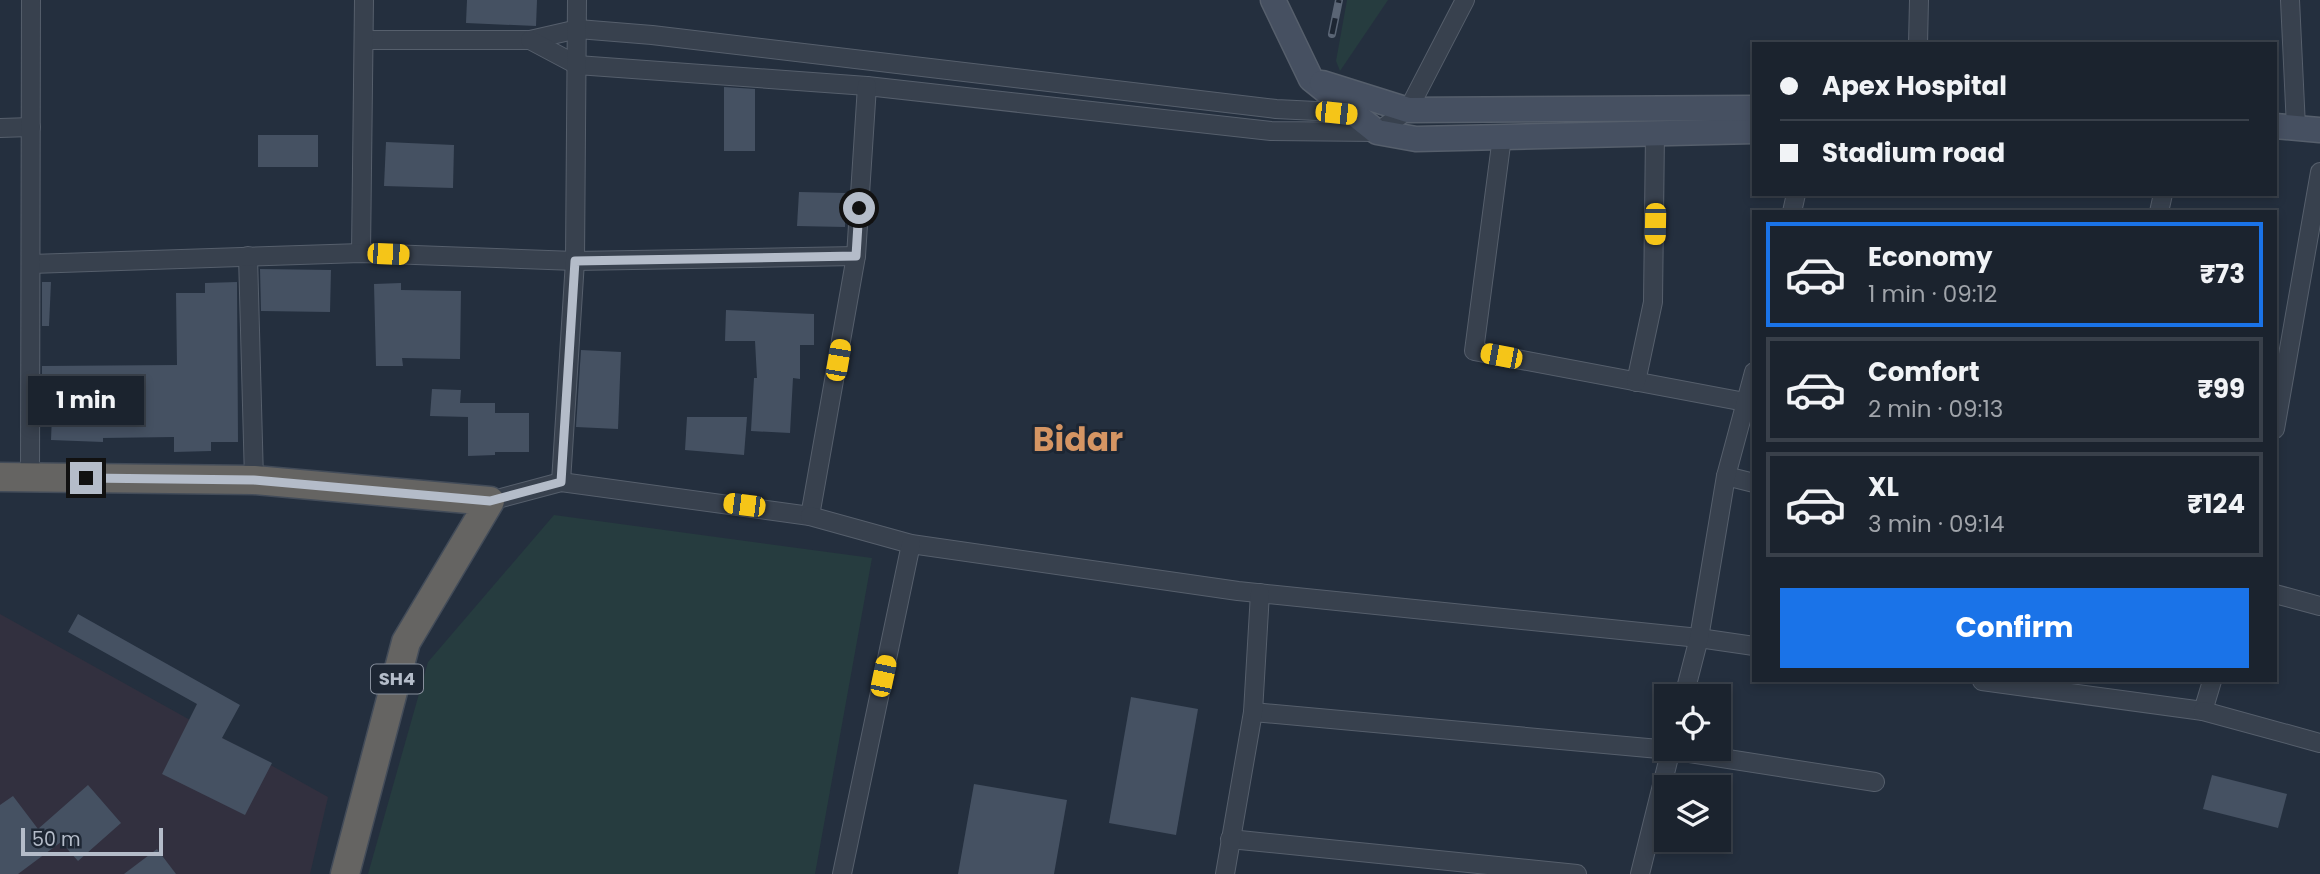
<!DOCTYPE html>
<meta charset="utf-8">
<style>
body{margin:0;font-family:Poppins,sans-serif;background:#242b36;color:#f1f3f6;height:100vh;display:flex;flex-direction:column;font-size:26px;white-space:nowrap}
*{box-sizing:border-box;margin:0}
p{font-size:23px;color:#a0a4aa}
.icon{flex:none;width:38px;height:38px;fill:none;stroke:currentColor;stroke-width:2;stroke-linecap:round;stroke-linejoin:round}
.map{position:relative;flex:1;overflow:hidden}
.details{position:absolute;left:1752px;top:210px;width:525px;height:472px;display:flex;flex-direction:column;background:#1b232e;border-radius:0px;box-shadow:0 4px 10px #0003,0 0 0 2px #39404a}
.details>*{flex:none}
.guide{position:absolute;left:1752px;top:42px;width:525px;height:154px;border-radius:0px;box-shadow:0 4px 10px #0003,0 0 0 2px #39404a;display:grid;align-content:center;height:154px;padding:0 28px;background:#1b232e}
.fabs{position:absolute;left:1654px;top:684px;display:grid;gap:14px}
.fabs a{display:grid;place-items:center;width:77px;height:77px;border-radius:0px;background:#1b232e;box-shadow:0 4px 10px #0003,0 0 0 2px #39404a;font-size:35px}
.scale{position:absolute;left:21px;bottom:18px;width:142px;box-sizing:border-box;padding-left:7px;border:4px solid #b4bcc9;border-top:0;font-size:19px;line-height:24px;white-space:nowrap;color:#b4bcc9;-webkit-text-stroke:5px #1d2633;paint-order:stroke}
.end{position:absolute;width:32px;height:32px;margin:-16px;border:9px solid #b4bcc9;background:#111;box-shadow:0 0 0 4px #111}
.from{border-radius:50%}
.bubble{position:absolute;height:49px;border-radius:0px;background:#1b232e;box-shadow:0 4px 10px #0003,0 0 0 2px #39404a;font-size:23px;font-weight:700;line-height:49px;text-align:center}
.car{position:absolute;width:21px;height:42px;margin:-21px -10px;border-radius:9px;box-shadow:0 0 5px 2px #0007;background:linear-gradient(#f5c518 24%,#345 0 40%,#f5c518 0 76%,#345 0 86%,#f5c518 0)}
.guide b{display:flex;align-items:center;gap:24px;height:66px;font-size:26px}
.guide b+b{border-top:2px solid #39404a}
.guide i{width:18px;height:18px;background:#f1f3f6}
ul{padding:12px 0 0;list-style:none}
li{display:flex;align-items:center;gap:21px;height:105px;margin:0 14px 10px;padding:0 14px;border:4px solid #39404a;border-radius:0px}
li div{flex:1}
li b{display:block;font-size:26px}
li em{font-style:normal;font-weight:700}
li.active{border-color:#1a73e8}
li>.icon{width:63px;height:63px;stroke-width:1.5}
.cta{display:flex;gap:14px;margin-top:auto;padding:14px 28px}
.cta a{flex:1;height:80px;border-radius:0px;background:#1a73e8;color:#fff;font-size:28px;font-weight:700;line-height:80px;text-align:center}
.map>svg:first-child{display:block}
.medical{fill:#32303f}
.green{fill:#263c3f}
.building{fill:#455162}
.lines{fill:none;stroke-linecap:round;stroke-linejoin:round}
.minor-casing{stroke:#565f6c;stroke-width:20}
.secondary-casing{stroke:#565f6c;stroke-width:27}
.trunk-casing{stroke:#434c59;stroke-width:31}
.minor{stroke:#38414e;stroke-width:18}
.secondary{stroke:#465061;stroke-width:24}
.trunk{stroke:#656462;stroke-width:28}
.rail-casing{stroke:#5a6575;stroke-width:8}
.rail{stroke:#1d2633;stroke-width:5;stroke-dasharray:16;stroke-linecap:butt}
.route{stroke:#b4bcc9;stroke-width:9}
.labels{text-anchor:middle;stroke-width:6;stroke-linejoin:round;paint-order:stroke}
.shield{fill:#1d2633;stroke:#878f9c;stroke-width:2}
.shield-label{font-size:18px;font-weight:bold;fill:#b4bcc9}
.town-label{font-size:33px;font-weight:bold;fill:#d59563;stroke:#1d2633}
</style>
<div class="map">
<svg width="2320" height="874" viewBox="0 0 2320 874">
<rect width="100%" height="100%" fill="#242f3e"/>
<!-- medical -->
<path class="medical" d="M0,614L328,797L310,874H0Z"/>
<!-- green -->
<g class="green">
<path d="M1347,0H1388L1340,71L1336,61Z"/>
<path d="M554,515L872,558L815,874H368L428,662Z"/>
</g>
<!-- building -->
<g class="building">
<path d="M467,0H537L536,26L466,23Z"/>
<path d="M724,87L755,89V151H724Z"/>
<rect x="258" y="135" width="60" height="32"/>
<path d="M386,142L454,145L453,188L384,186Z"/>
<path d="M799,192L846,193L845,227L797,226Z"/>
<path d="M260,269L331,270L330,312L261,311Z"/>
<path d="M42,282H51L49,326H42Z"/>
<path d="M237,282L238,442H211V451L174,452V437L103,438V442L51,440L53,389L42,388V366L177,365L176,293H205V283Z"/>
<path d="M401,283V290L461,291L460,359L402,358L403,366H376L374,284Z"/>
<path d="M726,310L814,314V345H800V379L793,378L790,433L751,431L754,378H757L755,341H725Z"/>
<path d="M581,350L621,352L618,429L576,427Z"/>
<path d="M432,389L461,390L460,403H495V413H529V452H495V455L468,456V417L430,416Z"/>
<path d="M687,417H747L744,455L685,450Z"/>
<path d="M78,614L240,705L222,738L272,763L245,815L162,774L197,704L68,632Z"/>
<path d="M1131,697L1198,709L1176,835L1109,823Z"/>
<path d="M2212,775L2287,794L2278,828L2203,809Z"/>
<path d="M974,784L1067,800L1054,874H958Z"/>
<path d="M88,785L121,823L78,861L61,842L18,874H0V805L13,796L38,829Z"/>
<path d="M157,849L176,874H124Z"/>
</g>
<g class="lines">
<defs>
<g id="minor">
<path d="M2290,0L2296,127"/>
<path d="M364,40H530L578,29L652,35L1276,109L1357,113"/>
<path d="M530,40L577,65L867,86L1271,131L1377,132L1408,110L1465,0"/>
<path d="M1918,44L1919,0"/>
<path d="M0,128L31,127"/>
<path d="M1502,137L1474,351L1745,402"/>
<path d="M1792,212L1796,194"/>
<path d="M2159,212L2163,194"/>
<path d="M361,253L364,0"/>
<path d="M248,256L254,480"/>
<path d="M31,264L361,253L575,261L856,256"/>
<path d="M1636,382L1653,302L1655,133"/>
<path d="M2275,429L2320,172"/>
<path d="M1726,476L1754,483"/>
<path d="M30,477L31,0"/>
<path d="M561,482L575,261L577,0"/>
<path d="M490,501L561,482L810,516L856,256L867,86"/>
<path d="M810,516L911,544L1238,591L1699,638L1754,646"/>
<path d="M2275,594L2320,606"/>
<path d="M1982,681L2203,711L2212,681"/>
<path d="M1684,696L1699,638L1726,476L1754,372"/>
<path d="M2203,711L2320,743"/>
<path d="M1253,712L1670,750L1875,782"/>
<path d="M1230,839L1577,874"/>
<path d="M842,874L911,544"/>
<path d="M1225,874L1253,712L1260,593"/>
<path d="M1640,874L1671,749"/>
</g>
<g id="secondary">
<path d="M1273,0L1311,79L1377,132L1416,139L1754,131"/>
<path d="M1322,83L1408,110L1754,108"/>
<path d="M2275,126L2320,130"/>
</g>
<path id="trunk" d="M0,477L254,480L490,501L406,642L345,874"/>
</defs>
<!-- minor casing -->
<use href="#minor" class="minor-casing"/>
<!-- secondary casing -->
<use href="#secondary" class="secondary-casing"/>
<!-- trunk casing -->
<use href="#trunk" class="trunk-casing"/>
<!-- minor -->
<use href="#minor" class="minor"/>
<!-- secondary -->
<use href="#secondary" class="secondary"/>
<!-- trunk -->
<use href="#trunk" class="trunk"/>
<defs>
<path id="rail" d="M1332,34L1339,0"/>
</defs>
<!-- rail casing -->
<use href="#rail" class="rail-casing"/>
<!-- rail -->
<use href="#rail" class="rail"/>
</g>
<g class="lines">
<!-- route -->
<path class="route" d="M86,478L254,480L490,501L561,482L575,261L856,256L859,208"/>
</g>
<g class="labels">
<!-- shield labels -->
<rect class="shield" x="371" y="664.5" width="52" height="29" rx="5"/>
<g class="shield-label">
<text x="397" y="685">SH4</text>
</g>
<!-- town labels -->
<g class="town-label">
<text x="1078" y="451">Bidar</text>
</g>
</g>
</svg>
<div class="fabs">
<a><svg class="icon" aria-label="locate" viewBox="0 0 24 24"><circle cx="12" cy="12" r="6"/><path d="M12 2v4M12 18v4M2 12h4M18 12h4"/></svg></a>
<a><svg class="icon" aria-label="layers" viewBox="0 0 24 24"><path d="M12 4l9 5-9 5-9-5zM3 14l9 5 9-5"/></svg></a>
</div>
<div class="scale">50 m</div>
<i class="end from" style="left:859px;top:208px"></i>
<i class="end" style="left:86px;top:478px"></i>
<div class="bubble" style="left:28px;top:376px;width:116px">1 min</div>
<i class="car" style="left:1336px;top:113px;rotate:96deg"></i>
<i class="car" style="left:1655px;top:224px;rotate:181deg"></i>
<i class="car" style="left:388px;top:254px;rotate:92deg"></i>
<i class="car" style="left:1501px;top:356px;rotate:281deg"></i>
<i class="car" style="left:838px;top:360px;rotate:10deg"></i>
<i class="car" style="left:744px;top:505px;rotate:277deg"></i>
<i class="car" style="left:883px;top:676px;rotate:12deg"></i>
<div class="guide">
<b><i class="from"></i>Apex Hospital</b>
<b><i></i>Stadium road</b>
</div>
<section class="details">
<ul>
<li class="active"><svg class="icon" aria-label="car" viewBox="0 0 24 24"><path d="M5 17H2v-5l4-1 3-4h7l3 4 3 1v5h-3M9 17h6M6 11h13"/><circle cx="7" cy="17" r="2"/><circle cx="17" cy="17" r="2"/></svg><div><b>Economy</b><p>1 min · 09:12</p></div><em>₹73</em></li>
<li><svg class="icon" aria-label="car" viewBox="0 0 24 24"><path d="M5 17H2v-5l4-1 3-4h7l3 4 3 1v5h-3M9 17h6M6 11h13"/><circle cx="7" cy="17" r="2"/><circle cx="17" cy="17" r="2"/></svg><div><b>Comfort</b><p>2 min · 09:13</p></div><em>₹99</em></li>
<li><svg class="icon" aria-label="car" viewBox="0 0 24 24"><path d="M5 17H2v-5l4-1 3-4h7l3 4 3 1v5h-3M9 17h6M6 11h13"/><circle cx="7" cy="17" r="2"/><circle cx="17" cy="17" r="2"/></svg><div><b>XL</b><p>3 min · 09:14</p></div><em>₹124</em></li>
</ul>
<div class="cta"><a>Confirm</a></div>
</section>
</div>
